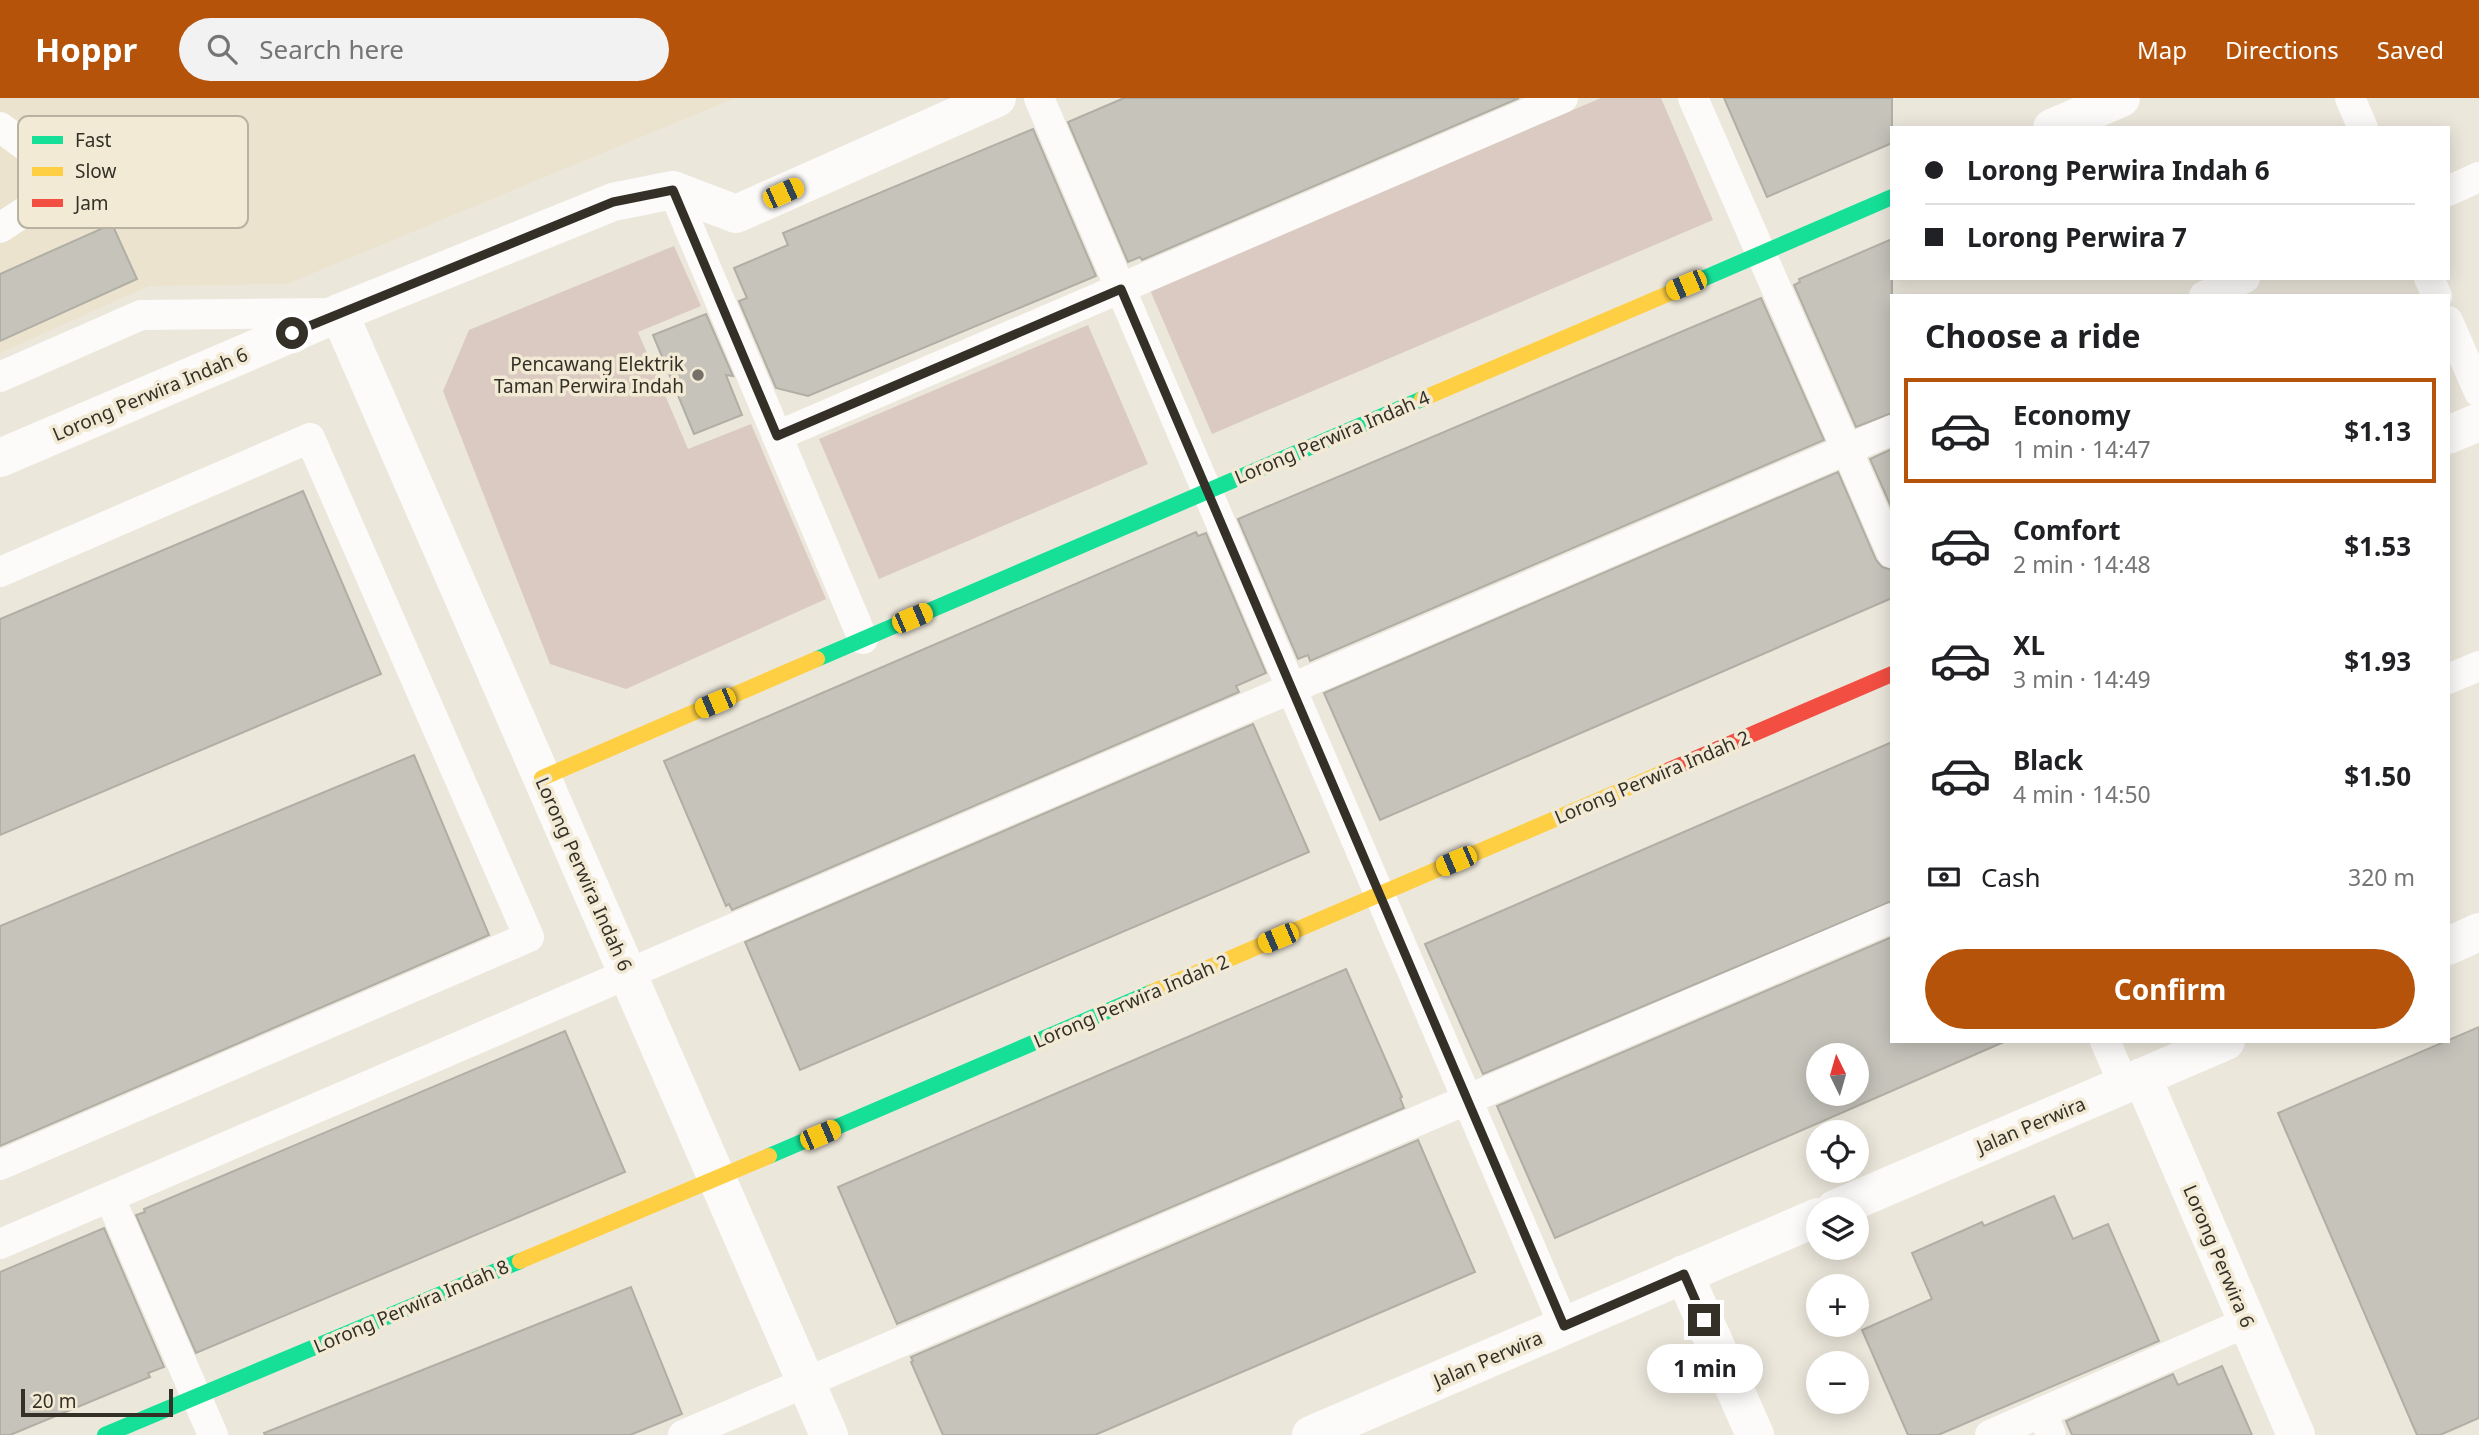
<!DOCTYPE html>
<meta charset="utf-8">
<style>
body{margin:0;font-family:"Noto Sans",sans-serif;background:#f2f2f2;color:#202124;height:100vh;display:flex;flex-direction:column;font-size:26px;white-space:nowrap}
*{box-sizing:border-box;margin:0}
p{font-size:23px;color:#757577}
.icon{flex:none;width:38px;height:38px;fill:none;stroke:currentColor;stroke-width:2;stroke-linecap:round;stroke-linejoin:round}
.map{position:relative;flex:1;overflow:hidden}
.details{position:absolute;left:1890px;top:196px;width:560px;height:749px;display:flex;flex-direction:column;background:#fff;border-radius:0px;box-shadow:0 4px 18px #0003}
.details>*{flex:none}
.hud{position:absolute;left:1890px;top:28px;width:560px;height:154px;border-radius:0px;box-shadow:0 4px 18px #0003;display:grid;align-content:center;height:154px;padding:0 35px;background:#fff}
.needle{width:46px;rotate:355deg}
.buttons{position:absolute;left:1806px;top:945px;display:grid;gap:14px}
.buttons a{display:grid;place-items:center;width:63px;height:63px;border-radius:50%;background:#fff;box-shadow:0 4px 18px #0003;font-size:35px}
.scale{position:absolute;left:21px;bottom:18px;width:152px;box-sizing:border-box;padding-left:7px;border:4px solid #343028;border-top:0;font-size:19px;line-height:24px;white-space:nowrap;color:#343028;-webkit-text-stroke:5px #f2ead5;paint-order:stroke}
.end{position:absolute;width:32px;height:32px;margin:-16px;border:9px solid #343028;background:#fff;box-shadow:0 0 0 4px #fff}
.from{border-radius:50%}
.bubble{position:absolute;height:49px;border-radius:24px;background:#fff;box-shadow:0 4px 18px #0003;font-size:23px;font-weight:700;line-height:49px;text-align:center}
.car{position:absolute;width:21px;height:42px;margin:-21px -10px;border-radius:9px;box-shadow:0 0 5px 2px #0007;background:linear-gradient(#f5c518 24%,#345 0 40%,#f5c518 0 76%,#345 0 86%,#f5c518 0)}
.hud b{display:flex;align-items:center;gap:24px;height:66px;font-size:26px}
.hud b+b{border-top:2px solid #e0e0e0}
.hud i{width:18px;height:18px;background:#202124}
ul{padding:0;list-style:none}
li{display:flex;align-items:center;gap:21px;height:105px;margin:0 14px 10px;padding:0 21px;border:4px solid transparent;border-radius:0px}
li div{flex:1}
li b{display:block;font-size:26px}
li em{font-style:normal;font-weight:700}
li.selected{border-color:#b45309}
li>.icon{width:63px;height:63px;stroke-width:1.5}
h2{padding:0 35px;font-size:32px;line-height:84px}
.pay{display:flex;align-items:center;gap:18px;height:77px;padding:0 35px;font-size:26px}
.pay p{margin-inline-start:auto}
.cta{display:flex;gap:14px;margin-top:auto;padding:14px 35px}
.cta a{flex:1;height:80px;border-radius:42px;background:#b45309;color:#fff;font-size:28px;font-weight:700;line-height:80px;text-align:center}
header{display:flex;align-items:center;gap:42px;box-sizing:border-box;height:98px;padding:0 35px;background:#b45309;color:#fff}
header strong{font-size:33px}
nav{display:flex;gap:38px;margin-inline-start:auto;font-size:24px}
.search{width:490px;height:63px;background:#f2f2f2;display:flex;align-items:center;gap:18px;box-sizing:border-box;padding:0 24px;border-radius:38px;color:#757577;font-size:26px}
.map>svg:first-child{display:block}
.built{fill:#ebe3ce}
.green{fill:#dacac2}
.building{fill:#c5c3ba;stroke:#b0aea5;stroke-width:2;fill-rule:evenodd}
.lines{fill:none;stroke-linecap:round;stroke-linejoin:round}
.lane{stroke:#fcfbfa;stroke-width:30}
.street{stroke:#fcfbfa;stroke-width:38}
.fast{stroke:#16e098;stroke-width:16}
.slow{stroke:#ffcf43;stroke-width:16}
.jam{stroke:#f24e42;stroke-width:16}
.route{stroke:#343028;stroke-width:9}
.poi-dot{fill:#747067;stroke:#f2ead5;stroke-width:2.5}
.labels{text-anchor:middle;stroke-width:7;stroke-linejoin:round;paint-order:stroke}
.poi-label{font-size:19px;fill:#343028;stroke:#f2ead5;text-anchor:end}
.street-label{font-size:19px;fill:#343028;stroke:#f2ead5}
.key{fill:#f2ead5;stroke:#b9b2a1;stroke-width:2}
.key-label{font-size:19px;fill:#343028}
</style>
<header>
<strong>Hoppr</strong>
<div class="search"><svg class="icon" aria-label="search" viewBox="0 0 24 24"><circle cx="10" cy="10" r="6"/><path d="M15 15l6 6"/></svg>Search here</div>
<nav><a>Map</a><a>Directions</a><a>Saved</a></nav>
</header>
<div class="map">
<svg width="2479" height="1337" viewBox="0 0 2479 1337">
<rect width="100%" height="100%" fill="#ece7db"/>
<!-- built -->
<path class="built" d="M0,0H735L287,186L149,188L0,255Z"/>
<!-- green -->
<g class="green">
<path d="M1601,0H1661L1713,122L1212,336L1150,192Z"/>
<path d="M674,148L701,208L638,234L688,351L751,326L826,501L626,591L550,566L443,293L469,232Z"/>
<path d="M1088,227L1148,366L879,481L819,341Z"/>
</g>
<!-- building -->
<g class="building">
<path d="M1124,0H1519L1142,162L1140,159L1128,164L1068,24Z"/>
<path d="M1724,0H1892V45L1767,99Z"/>
<path d="M1033,31L1096,178L808,298L776,290L739,203L747,200L734,170L788,147L783,135Z"/>
<path d="M112,126L137,181L0,243V176Z"/>
<path d="M1892,141V315L1856,329L1794,187L1800,184L1799,181Z"/>
<path d="M1761,200L1824,342L1310,563L1308,557L1298,561L1238,421Z"/>
<path d="M706,216L733,278L726,277L742,317L694,336L653,237Z"/>
<path d="M1892,351V411L1870,361Z"/>
<path d="M1838,374L1876,462L1882,469L1892,472V500L1380,722L1324,595Z"/>
<path d="M303,393L381,576L0,737V521Z"/>
<path d="M1196,434L1198,438L1206,435L1266,575L1236,588L1239,594L732,812L729,806L726,808L664,663Z"/>
<path d="M1253,626L1309,754L800,972L745,844Z"/>
<path d="M1892,644V803L1483,976L1425,846Z"/>
<path d="M414,657L489,837L0,1048V828Z"/>
<path d="M1892,839V943H2006L1555,1140L1497,1008ZM1818,957H1857V996H1818Z"/>
<path d="M1346,871L1402,999L1400,1000L1404,1010L897,1226L838,1089Z"/>
<path d="M2479,929V1320L2440,1337H2417L2278,1015Z"/>
<path d="M565,933L625,1074L196,1255L136,1117L145,1114L144,1111Z"/>
<path d="M1418,1042L1475,1174L1095,1337H943L911,1264L913,1263L911,1259Z"/>
<path d="M2054,1098L2073,1141L2108,1126L2159,1243L1938,1337H1908L1862,1232L1932,1201L1912,1155L1982,1124L1984,1128Z"/>
<path d="M104,1130L164,1269L148,1275L150,1279L10,1337H0V1174Z"/>
<path d="M631,1189L682,1316L630,1337H265L264,1335Z"/>
<path d="M2222,1268L2252,1337H2072L2066,1323L2173,1276L2178,1287Z"/>
</g>
<g class="lines">
<!-- lane -->
<g class="lane">
<path d="M1039,0L1564,1228"/>
<path d="M1693,0L1892,455"/>
<path d="M2350,0L2363,30"/>
<path d="M0,29L72,83L0,130"/>
<path d="M673,92L863,541"/>
<path d="M2448,93L2479,79"/>
<path d="M2429,180L2437,198"/>
<path d="M2204,198L2245,180"/>
<path d="M2448,223L2479,294"/>
<path d="M0,279L141,217L330,215"/>
<path d="M777,338L1563,0"/>
<path d="M0,474L310,340L529,839L0,1067"/>
<path d="M2448,581L2479,568"/>
<path d="M2105,943L2124,987"/>
<path d="M110,1100L213,1337"/>
<path d="M0,1146L1892,332"/>
<path d="M2042,1314L2051,1337"/>
<path d="M683,1337L1892,820"/>
<path d="M1990,1337L2247,1224"/>
</g>
<!-- street -->
<g class="street">
<path d="M2052,30L2121,0"/>
<path d="M339,215L829,1337"/>
<path d="M2448,337L2479,324"/>
<path d="M0,360L339,215L613,104L673,92L736,116L997,0"/>
<path d="M2448,848L2479,834"/>
<path d="M2142,979L2296,1337"/>
<path d="M1835,1111L2226,943"/>
<path d="M1684,1176L1755,1337"/>
<path d="M1311,1337L1818,1119"/>
</g>
<!-- fast -->
<g class="fast">
<path d="M1670,195L1892,99"/>
<path d="M817,561L1422,301"/>
<path d="M769,1058L1152,894"/>
<path d="M105,1337L520,1163"/>
</g>
<!-- slow -->
<g class="slow">
<path d="M1422,301L1670,195"/>
<path d="M542,680L817,561"/>
<path d="M1152,894L1669,672"/>
<path d="M520,1163L769,1058"/>
</g>
<!-- jam -->
<path class="jam" d="M1669,672L1892,576"/>
</g>
<g class="lines">
<!-- route -->
<path class="route" d="M292,235L613,104L673,92L777,338L1121,191L1564,1228L1684,1176L1704,1222"/>
</g>
<!-- markers -->
<circle class="poi-dot" cx="698" cy="277" r="7"/>
<g class="labels">
<!-- poi labels -->
<g class="poi-label">
<text x="684" y="273">Pencawang Elektrik<tspan x="684" dy="22">Taman Perwira Indah</tspan></text>
</g>
<!-- street labels -->
<g class="street-label">
<text transform="translate(150 296) rotate(-23)" y="7">Lorong Perwira Indah 6</text>
<text transform="translate(1332 339) rotate(-23)" y="7">Lorong Perwira Indah 4</text>
<text transform="translate(1652 679) rotate(-23)" y="7">Lorong Perwira Indah 2</text>
<text transform="translate(584 776) rotate(66)" y="7">Lorong Perwira Indah 6</text>
<text transform="translate(1131 903) rotate(-23)" y="7">Lorong Perwira Indah 2</text>
<text transform="translate(2031 1027) rotate(-23)" y="7">Jalan Perwira</text>
<text transform="translate(2219 1158) rotate(67)" y="7">Lorong Perwira 6</text>
<text transform="translate(411 1208) rotate(-23)" y="7">Lorong Perwira Indah 8</text>
<text transform="translate(1488 1261) rotate(-23)" y="7">Jalan Perwira</text>
</g>
</g>
<!-- legend -->
<rect x="18" y="18" width="230" height="112" rx="10" class="key"/>
<rect x="32" y="38" width="31" height="8" fill="#16e098"/>
<rect x="32" y="69" width="31" height="9" fill="#ffcf43"/>
<rect x="32" y="101" width="31" height="8" fill="#f24e42"/>
<g class="key-label">
<text x="75" y="49">Fast</text>
<text x="75" y="80">Slow</text>
<text x="75" y="112">Jam</text>
</g>
</svg>
<div class="buttons">
<a><svg class="needle" viewBox="-14 -14 28 28"><path d="M0-13l5 13h-10z" fill="#e53935"/><path d="M0 13l5-13h-10z" fill="#757577"/></svg></a>
<a><svg class="icon" aria-label="locate" viewBox="0 0 24 24"><circle cx="12" cy="12" r="6"/><path d="M12 2v4M12 18v4M2 12h4M18 12h4"/></svg></a>
<a><svg class="icon" aria-label="layers" viewBox="0 0 24 24"><path d="M12 4l9 5-9 5-9-5zM3 14l9 5 9-5"/></svg></a>
<a>+</a>
<a>−</a>
</div>
<div class="scale">20 m</div>
<i class="end from" style="left:292px;top:235px"></i>
<i class="end" style="left:1704px;top:1222px"></i>
<div class="bubble" style="left:1647px;top:1246px;width:116px">1 min</div>
<i class="car" style="left:783px;top:95px;rotate:66deg"></i>
<i class="car" style="left:1686px;top:187px;rotate:247deg"></i>
<i class="car" style="left:912px;top:520px;rotate:67deg"></i>
<i class="car" style="left:715px;top:605px;rotate:247deg"></i>
<i class="car" style="left:1456px;top:763px;rotate:247deg"></i>
<i class="car" style="left:1278px;top:840px;rotate:247deg"></i>
<i class="car" style="left:820px;top:1037px;rotate:67deg"></i>
<div class="hud">
<b><i class="from"></i>Lorong Perwira Indah 6</b>
<b><i></i>Lorong Perwira 7</b>
</div>
<section class="details">
<h2>Choose a ride</h2>
<ul>
<li class="selected"><svg class="icon" aria-label="car" viewBox="0 0 24 24"><path d="M5 17H2v-5l4-1 3-4h7l3 4 3 1v5h-3M9 17h6M6 11h13"/><circle cx="7" cy="17" r="2"/><circle cx="17" cy="17" r="2"/></svg><div><b>Economy</b><p>1 min · 14:47</p></div><em>$1.13</em></li>
<li><svg class="icon" aria-label="car" viewBox="0 0 24 24"><path d="M5 17H2v-5l4-1 3-4h7l3 4 3 1v5h-3M9 17h6M6 11h13"/><circle cx="7" cy="17" r="2"/><circle cx="17" cy="17" r="2"/></svg><div><b>Comfort</b><p>2 min · 14:48</p></div><em>$1.53</em></li>
<li><svg class="icon" aria-label="car" viewBox="0 0 24 24"><path d="M5 17H2v-5l4-1 3-4h7l3 4 3 1v5h-3M9 17h6M6 11h13"/><circle cx="7" cy="17" r="2"/><circle cx="17" cy="17" r="2"/></svg><div><b>XL</b><p>3 min · 14:49</p></div><em>$1.93</em></li>
<li><svg class="icon" aria-label="car" viewBox="0 0 24 24"><path d="M5 17H2v-5l4-1 3-4h7l3 4 3 1v5h-3M9 17h6M6 11h13"/><circle cx="7" cy="17" r="2"/><circle cx="17" cy="17" r="2"/></svg><div><b>Black</b><p>4 min · 14:50</p></div><em>$1.50</em></li>
</ul>
<div class="pay"><svg class="icon" aria-label="cash" viewBox="0 0 24 24"><path d="M3 7h18v10H3z"/><circle cx="12" cy="12" r="2"/></svg>Cash<p>320 m</p></div>
<div class="cta"><a>Confirm</a></div>
</section>
</div>
